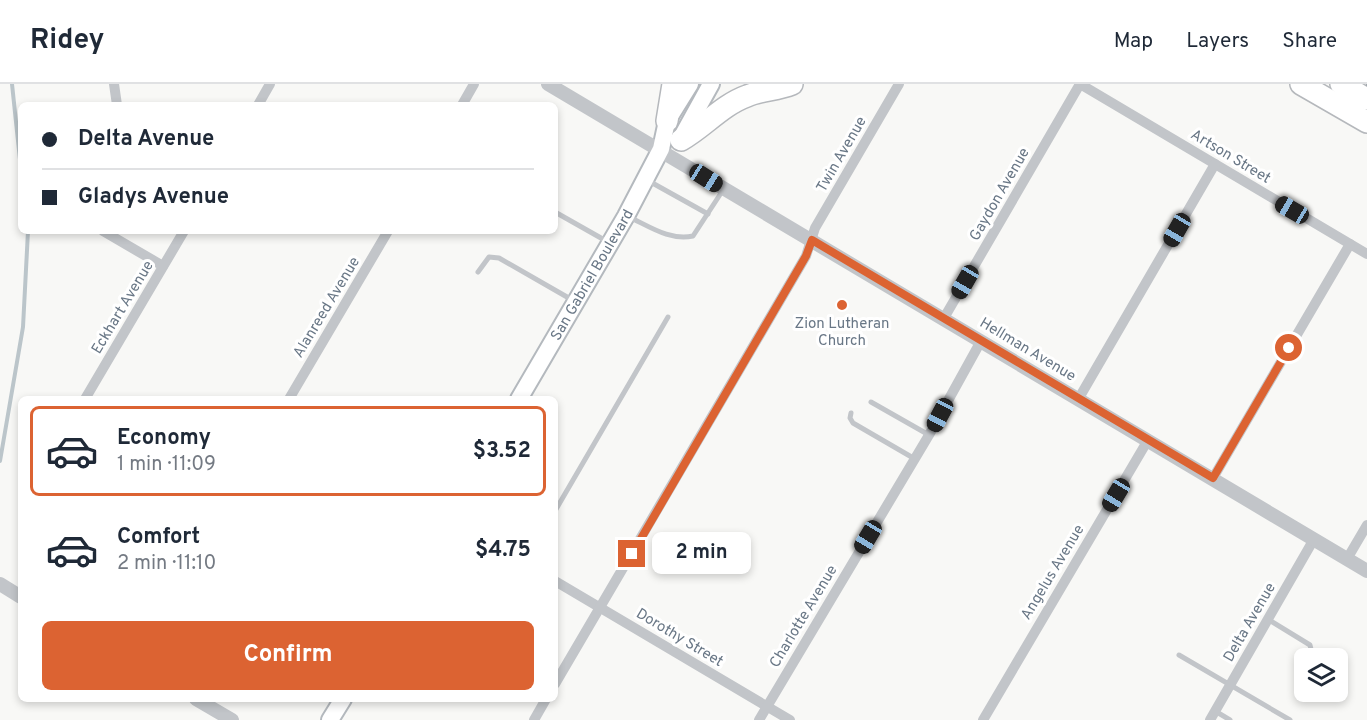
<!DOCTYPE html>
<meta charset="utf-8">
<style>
body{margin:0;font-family:Overpass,sans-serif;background:#f6f6f7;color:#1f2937;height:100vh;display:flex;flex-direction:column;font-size:22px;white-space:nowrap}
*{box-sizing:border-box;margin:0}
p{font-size:20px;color:#747a83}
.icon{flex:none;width:33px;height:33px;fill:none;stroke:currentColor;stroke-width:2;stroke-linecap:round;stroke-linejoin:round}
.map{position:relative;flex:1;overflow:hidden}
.sheet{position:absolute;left:18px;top:312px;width:540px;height:306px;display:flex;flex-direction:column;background:#fff;border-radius:9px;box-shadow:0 3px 9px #0003}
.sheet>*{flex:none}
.guide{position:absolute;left:18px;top:18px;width:540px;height:132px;border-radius:9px;box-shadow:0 3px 9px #0003;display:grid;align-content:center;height:132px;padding:0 24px;background:#fff}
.buttons{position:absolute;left:1294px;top:564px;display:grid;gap:12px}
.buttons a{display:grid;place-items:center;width:54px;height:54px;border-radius:9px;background:#fff;box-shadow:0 3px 9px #0003;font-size:30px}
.end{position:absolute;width:27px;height:27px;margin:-14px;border:8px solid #dc6332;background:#fff;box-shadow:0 0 0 3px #fff}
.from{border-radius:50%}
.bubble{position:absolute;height:42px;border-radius:9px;background:#fff;box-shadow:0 3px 9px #0003;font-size:20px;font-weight:700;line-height:42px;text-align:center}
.car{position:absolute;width:18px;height:36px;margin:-18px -9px;border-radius:8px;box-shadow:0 0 4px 2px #0007;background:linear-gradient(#222 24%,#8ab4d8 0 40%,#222 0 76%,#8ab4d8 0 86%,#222 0)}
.guide b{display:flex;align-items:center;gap:21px;height:57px;font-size:22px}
.guide b+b{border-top:2px solid #e0e1e3}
.guide i{width:15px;height:15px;background:#1f2937}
ul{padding:10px 0 0;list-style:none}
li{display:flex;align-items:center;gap:18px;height:90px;margin:0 12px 9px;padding:0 12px;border:3px solid transparent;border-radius:9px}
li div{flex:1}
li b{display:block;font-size:22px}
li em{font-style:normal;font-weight:700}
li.selected{border-color:#dc6332}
li>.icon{width:54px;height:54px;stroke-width:1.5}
.button{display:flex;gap:12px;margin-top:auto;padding:12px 24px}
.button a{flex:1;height:69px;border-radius:9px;background:#dc6332;color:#fff;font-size:24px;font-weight:700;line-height:69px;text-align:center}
header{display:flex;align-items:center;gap:36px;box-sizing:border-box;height:84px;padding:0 30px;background:#fff;border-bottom:2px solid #e0e1e3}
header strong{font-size:28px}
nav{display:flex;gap:33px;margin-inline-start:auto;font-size:21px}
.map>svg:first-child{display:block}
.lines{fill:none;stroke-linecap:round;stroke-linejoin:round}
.stream{stroke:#bbc5ca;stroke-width:4}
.secondary-casing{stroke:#b4b9be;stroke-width:20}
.motorway-casing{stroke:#b5b8bc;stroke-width:24}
.service{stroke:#c2c5c9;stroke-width:5}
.minor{stroke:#c2c5c9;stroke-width:10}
.tertiary{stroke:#c2c5c9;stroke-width:14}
.secondary{stroke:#fff;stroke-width:16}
.motorway{stroke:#fff;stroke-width:21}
.rail{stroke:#a3a9af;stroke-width:4;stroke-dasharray:9 4.5;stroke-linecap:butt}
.route{stroke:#dc6332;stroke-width:8}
.poi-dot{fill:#dc6332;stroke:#fff;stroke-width:2}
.labels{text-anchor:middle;stroke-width:6;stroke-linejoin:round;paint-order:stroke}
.street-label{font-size:15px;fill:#697786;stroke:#fff}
.poi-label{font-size:15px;fill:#697786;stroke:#fff}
</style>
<header>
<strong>Ridey</strong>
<nav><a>Map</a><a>Layers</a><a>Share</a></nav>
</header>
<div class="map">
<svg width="1367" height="636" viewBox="0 0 1367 636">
<rect width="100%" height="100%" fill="#f8f8f6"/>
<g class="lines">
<!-- stream -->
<g class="stream">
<path d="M12,0L21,85"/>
<path d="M0,377L23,243L28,147"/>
</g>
<defs>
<g id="secondary">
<path d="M680,56L711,0"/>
<path id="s1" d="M519,315L626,132L661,65L667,37L690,0"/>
<path d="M330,636L343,615"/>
</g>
<g id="motorway">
<path d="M1301,0L1367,38"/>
<path d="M1341,0L1367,15"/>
<path d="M667,37L673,0"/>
<path d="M681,56C704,43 722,21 747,12C761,6 777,6 792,0"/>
</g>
</defs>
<!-- secondary casing -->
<use href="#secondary" class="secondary-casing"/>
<!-- motorway casing -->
<use href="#motorway" class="motorway-casing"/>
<!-- service -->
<g class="service">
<path d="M647,96L708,130"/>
<path d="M555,128L608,158"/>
<path d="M627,132C649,142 669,157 693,152L723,106"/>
<path d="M478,188L489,173L499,174L574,217"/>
<path d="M871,318L929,351"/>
<path d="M851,329L850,334L853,339L915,375"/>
<path d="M555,427L668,233"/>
<path d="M1269,536L1310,561L1313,574"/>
<path d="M1179,571L1290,636"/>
<path d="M1215,627L1230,636"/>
</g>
<!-- minor -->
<g class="minor">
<path d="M114,0L117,21"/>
<path d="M258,21L270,0"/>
<path d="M462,21L474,0"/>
<path d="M103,147L163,182"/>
<path d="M944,234L1080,0L1367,170"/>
<path d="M1079,314L1215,80"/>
<path d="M85,315L184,147"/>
<path d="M289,315L388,147"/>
<path d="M1213,394L1350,160"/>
<path d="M1347,475L1367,441"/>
<path d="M555,497L790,636"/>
<path d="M555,600L806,172L815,144L899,0"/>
<path d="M534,636L546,615"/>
<path d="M759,636L929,351L981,257"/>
<path d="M983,636L1148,356"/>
<path d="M1210,636L1314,455"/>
</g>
<!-- tertiary -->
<g class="tertiary">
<path d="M548,0L1367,487"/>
<path d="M0,500L21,513"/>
<path d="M196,615L232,636"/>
</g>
<!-- secondary -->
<use href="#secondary" class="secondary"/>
<!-- motorway -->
<use href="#motorway" class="motorway"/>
<!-- rail -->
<path class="rail" d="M1366,0H1367"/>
</g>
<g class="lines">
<!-- route -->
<path class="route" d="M632,470L806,172L812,156L1213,394L1289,264"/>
</g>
<!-- markers -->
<circle class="poi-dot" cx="842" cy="221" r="6"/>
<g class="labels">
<!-- street labels -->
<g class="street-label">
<text transform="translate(841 70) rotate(-60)" y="5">Twin Avenue</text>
<text transform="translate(1231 72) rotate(31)" y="5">Artson Street</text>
<text transform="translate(999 110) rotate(-60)" y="5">Gaydon Avenue</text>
<text dy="5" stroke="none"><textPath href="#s1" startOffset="144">San Gabriel Boulevard</textPath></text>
<text transform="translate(122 223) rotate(-59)" y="5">Eckhart Avenue</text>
<text transform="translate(326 223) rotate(-59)" y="5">Alanreed Avenue</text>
<text transform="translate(1028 265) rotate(31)" y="5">Hellman Avenue</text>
<text transform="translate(1052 488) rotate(-59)" y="5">Angelus Avenue</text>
<text transform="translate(803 532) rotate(-59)" y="5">Charlotte Avenue</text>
<text transform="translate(1249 538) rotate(-60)" y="5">Delta Avenue</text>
<text transform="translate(680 553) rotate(31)" y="5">Dorothy Street</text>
</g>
<!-- poi labels -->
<g class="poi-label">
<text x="842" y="244">Zion Lutheran<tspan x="842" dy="17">Church</tspan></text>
</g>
</g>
</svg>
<div class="buttons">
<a><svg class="icon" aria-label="layers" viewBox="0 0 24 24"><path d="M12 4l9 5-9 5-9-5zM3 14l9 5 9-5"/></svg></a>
</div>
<i class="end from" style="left:1289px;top:264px"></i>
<i class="end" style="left:632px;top:470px"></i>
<div class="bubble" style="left:652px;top:448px;width:99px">2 min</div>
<i class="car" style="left:706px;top:94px;rotate:122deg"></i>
<i class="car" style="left:1292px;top:126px;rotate:300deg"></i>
<i class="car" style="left:1177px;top:146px;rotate:210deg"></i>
<i class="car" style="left:965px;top:198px;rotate:210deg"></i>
<i class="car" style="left:940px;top:331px;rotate:208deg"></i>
<i class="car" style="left:1116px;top:411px;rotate:211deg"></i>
<i class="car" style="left:868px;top:453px;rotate:211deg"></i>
<div class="guide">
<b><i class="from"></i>Delta Avenue</b>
<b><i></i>Gladys Avenue</b>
</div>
<section class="sheet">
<ul>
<li class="selected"><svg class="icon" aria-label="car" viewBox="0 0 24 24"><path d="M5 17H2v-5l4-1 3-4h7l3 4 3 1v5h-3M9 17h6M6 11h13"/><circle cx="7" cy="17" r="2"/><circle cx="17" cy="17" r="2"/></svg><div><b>Economy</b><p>1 min · 11:09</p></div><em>$3.52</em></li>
<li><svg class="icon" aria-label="car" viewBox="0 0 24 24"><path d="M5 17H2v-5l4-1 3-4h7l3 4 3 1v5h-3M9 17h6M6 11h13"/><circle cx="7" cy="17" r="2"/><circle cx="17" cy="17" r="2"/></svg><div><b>Comfort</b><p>2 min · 11:10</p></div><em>$4.75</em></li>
</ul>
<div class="button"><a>Confirm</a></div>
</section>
</div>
